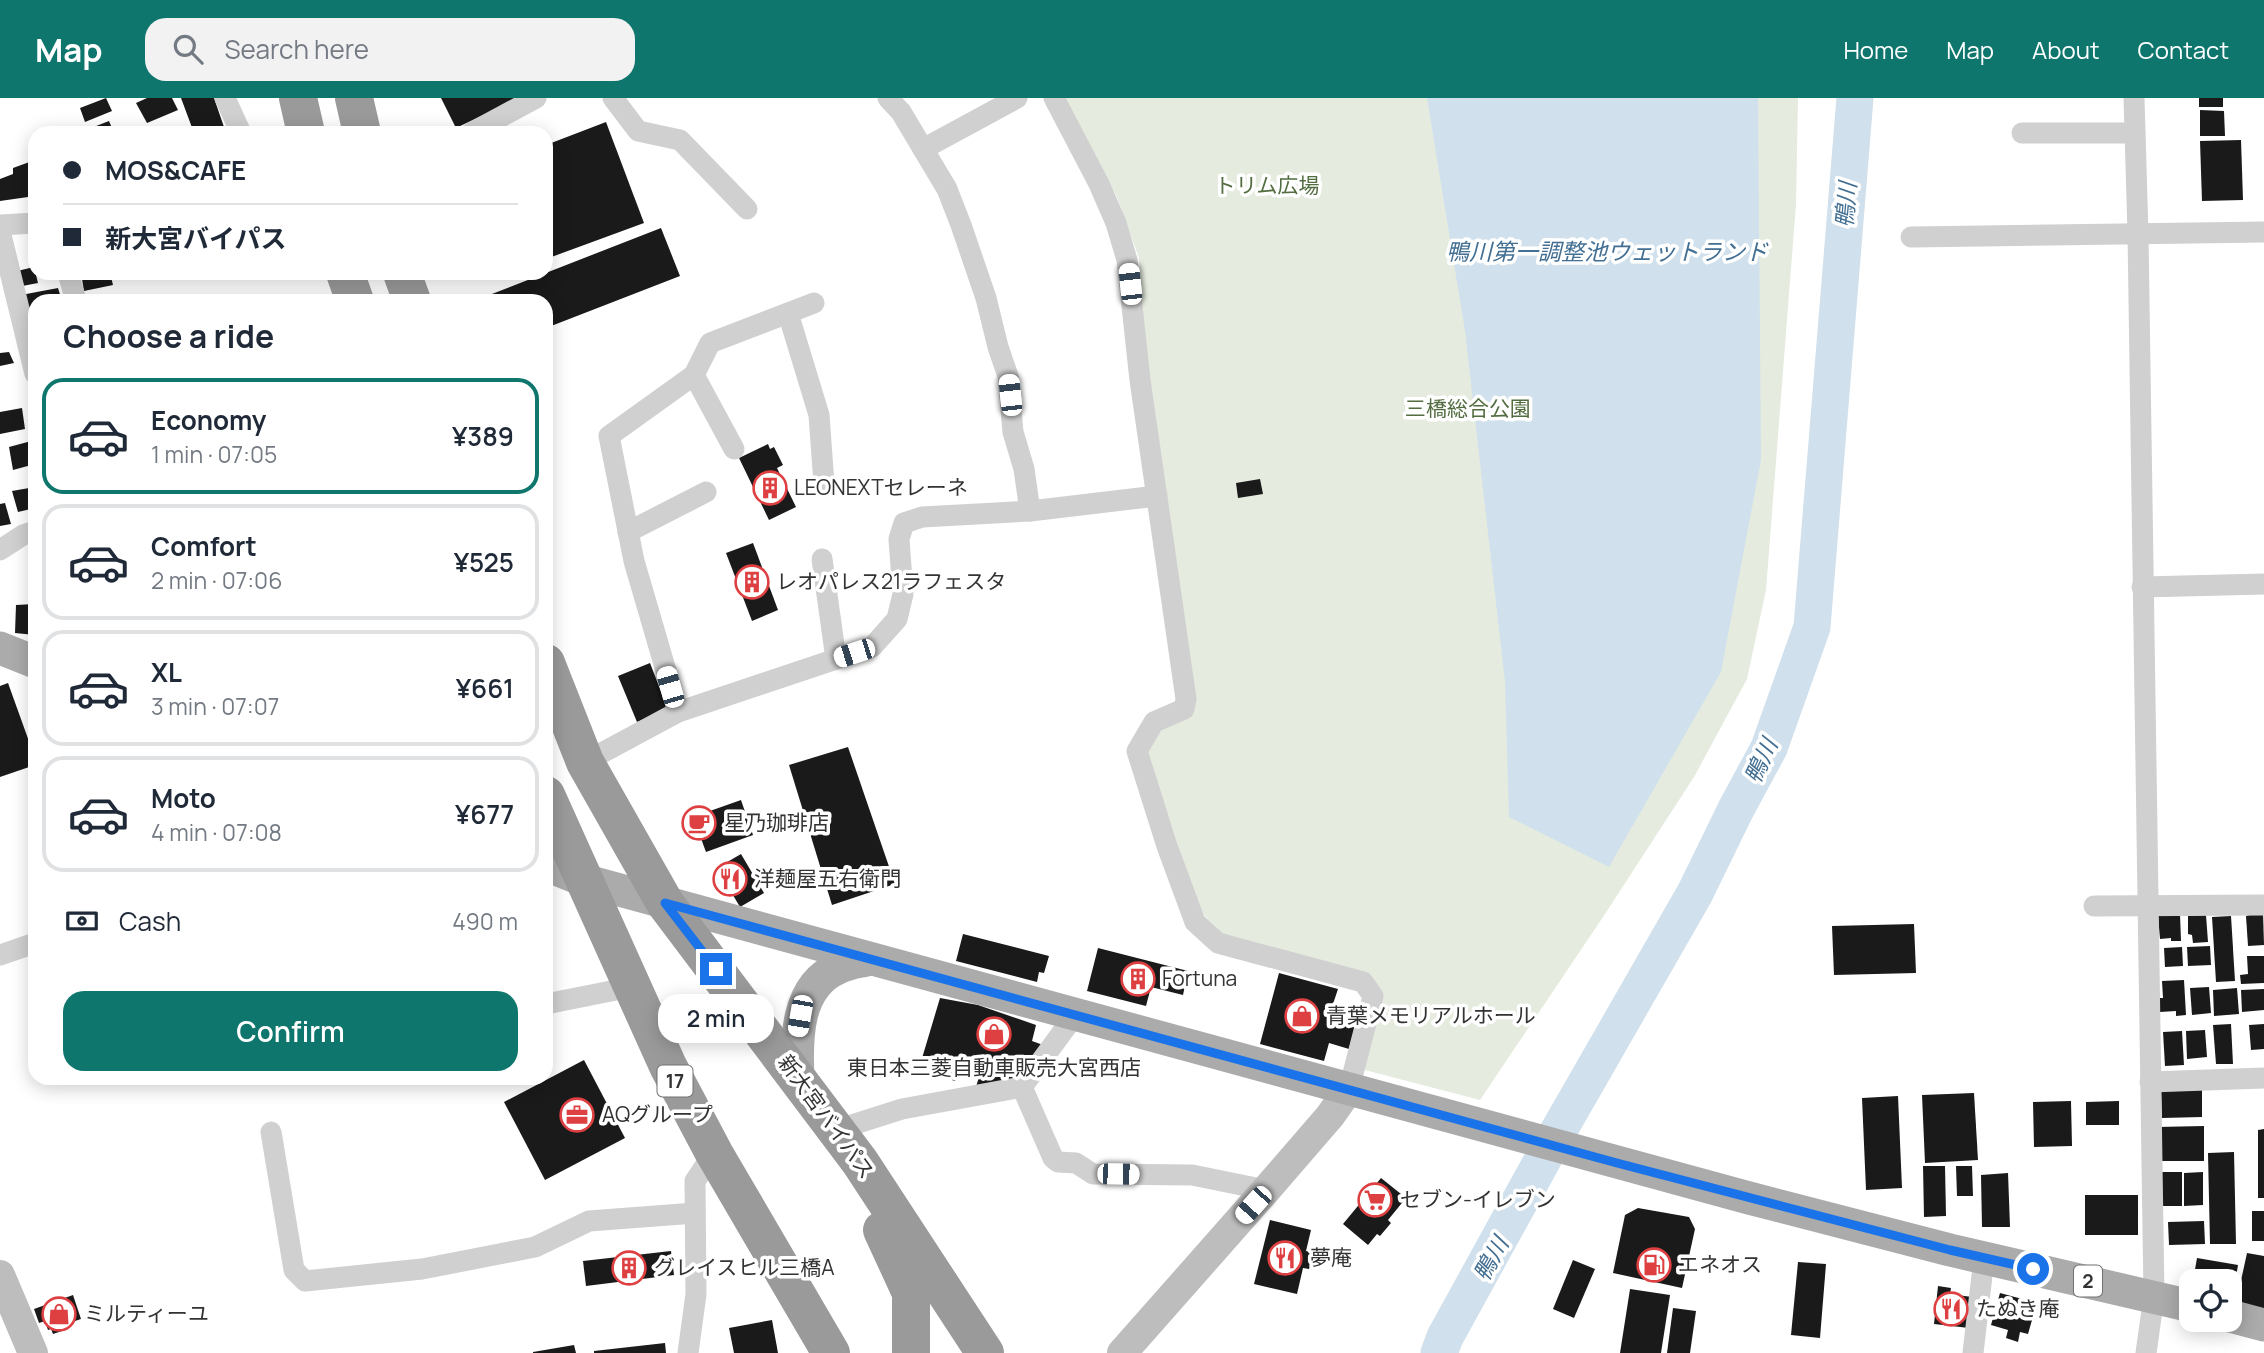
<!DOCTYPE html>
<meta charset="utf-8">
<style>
body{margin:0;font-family:Manrope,"Noto Sans JP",sans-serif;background:#f2f2f3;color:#1f2937;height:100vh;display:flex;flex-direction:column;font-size:26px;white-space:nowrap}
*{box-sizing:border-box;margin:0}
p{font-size:23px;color:#747a83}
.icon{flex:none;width:38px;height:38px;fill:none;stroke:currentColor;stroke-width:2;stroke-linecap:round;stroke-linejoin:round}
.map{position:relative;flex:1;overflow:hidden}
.side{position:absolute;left:28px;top:196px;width:525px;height:791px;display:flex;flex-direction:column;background:#fff;border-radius:21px;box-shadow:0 4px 18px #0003}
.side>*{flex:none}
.hud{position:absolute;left:28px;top:28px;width:525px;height:154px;border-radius:21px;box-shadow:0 4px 18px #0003;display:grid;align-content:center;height:154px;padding:0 35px;background:#fff}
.buttons{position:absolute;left:2179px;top:1171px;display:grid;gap:14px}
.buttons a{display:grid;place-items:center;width:63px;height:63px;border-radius:14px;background:#fff;box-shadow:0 4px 18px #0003;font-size:35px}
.end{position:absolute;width:32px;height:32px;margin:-16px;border:9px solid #1a73e8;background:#fff;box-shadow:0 0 0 4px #fff}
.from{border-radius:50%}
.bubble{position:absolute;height:49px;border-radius:21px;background:#fff;box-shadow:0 4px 18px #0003;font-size:23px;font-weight:600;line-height:49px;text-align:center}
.car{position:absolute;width:21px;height:42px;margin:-21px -10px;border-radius:9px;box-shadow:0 0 5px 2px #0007;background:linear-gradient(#fff 24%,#345 0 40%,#fff 0 76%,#345 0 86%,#fff 0)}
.hud b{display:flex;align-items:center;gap:24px;height:66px;font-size:26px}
.hud b+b{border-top:2px solid #e0e1e3}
.hud i{width:18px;height:18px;background:#1f2937}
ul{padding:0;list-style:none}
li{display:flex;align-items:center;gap:21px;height:116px;margin:0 14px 10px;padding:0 21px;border:4px solid #e0e1e3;border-radius:21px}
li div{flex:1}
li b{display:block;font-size:26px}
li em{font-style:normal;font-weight:600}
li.on{border-color:#0f766e}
li>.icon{width:63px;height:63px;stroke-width:1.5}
h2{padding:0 35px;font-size:32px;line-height:84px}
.pay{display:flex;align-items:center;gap:18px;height:77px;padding:0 35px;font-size:26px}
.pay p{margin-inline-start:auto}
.action{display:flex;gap:14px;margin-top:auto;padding:14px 35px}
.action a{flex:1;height:80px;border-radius:21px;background:#0f766e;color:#fff;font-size:28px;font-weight:600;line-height:80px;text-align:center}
header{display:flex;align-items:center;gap:42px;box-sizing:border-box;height:98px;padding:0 35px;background:#0f766e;color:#fff}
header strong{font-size:33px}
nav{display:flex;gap:38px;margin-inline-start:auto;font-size:24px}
.search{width:490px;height:63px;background:#f2f2f3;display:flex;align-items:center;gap:18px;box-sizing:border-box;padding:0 24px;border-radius:21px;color:#747a83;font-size:26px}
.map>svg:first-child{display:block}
.green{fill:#e5ebdf}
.water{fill:#d0e0ec}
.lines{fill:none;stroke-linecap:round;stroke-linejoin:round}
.river{stroke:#d0e0ec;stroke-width:37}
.building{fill:#1a1a1a}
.street{stroke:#d0d0d0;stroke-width:21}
.secondary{stroke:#bdbdbd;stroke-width:30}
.primary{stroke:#ababab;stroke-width:33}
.highway{stroke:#9a9a9a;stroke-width:38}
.route{stroke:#1a73e8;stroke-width:9}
.labels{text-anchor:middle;stroke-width:7;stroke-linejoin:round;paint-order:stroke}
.shield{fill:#fff;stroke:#707070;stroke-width:2}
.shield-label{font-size:19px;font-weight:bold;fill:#333}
.park-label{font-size:21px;fill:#536d41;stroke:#fff}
.poi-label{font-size:21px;fill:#333;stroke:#fff;text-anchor:start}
.street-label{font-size:21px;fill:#333;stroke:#fff}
.water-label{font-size:23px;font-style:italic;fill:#436f93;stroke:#fff}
</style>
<header>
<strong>Map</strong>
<div class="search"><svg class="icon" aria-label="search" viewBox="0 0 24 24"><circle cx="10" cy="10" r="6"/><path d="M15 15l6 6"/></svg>Search here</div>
<nav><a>Home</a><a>Map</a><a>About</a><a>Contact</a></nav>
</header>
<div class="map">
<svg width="2264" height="1255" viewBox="0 0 2264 1255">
<rect width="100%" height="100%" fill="#fff"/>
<!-- green -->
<path class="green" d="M1063,0H1798L1796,106L1766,492L1747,581L1694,679L1605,816L1480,1002L1361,971L1378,898L1224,837L1200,813L1146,651L1157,629L1183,620L1144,239L1139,160L1117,99Z"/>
<!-- water -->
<path class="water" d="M1427,0H1758L1761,362L1721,574L1609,769L1509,719L1505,584L1465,233Z"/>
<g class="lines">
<!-- river -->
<path class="river" d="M1439,1255L1445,1239L1559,1032L1695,795L1736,711L1769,650L1812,529L1855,0"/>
</g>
<!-- building -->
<g class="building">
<path d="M106,0L112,13L85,24L80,10Z"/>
<path d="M147,0H172L178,12L147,25L136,5Z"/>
<path d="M181,0H214L224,29L221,30L223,35H210L208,30L194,35Z"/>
<path d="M441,0H519L456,30Z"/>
<rect x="2199" y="0" width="24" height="9"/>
<path d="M2200,12L2224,13L2225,38H2200Z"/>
<path d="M109,23L114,35H87L86,32Z"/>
<path d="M606,24L644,125L546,161V47Z"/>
<path d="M2241,42L2243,102L2202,103L2200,43Z"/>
<path d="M35,62V98L0,103V81L13,76V70Z"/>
<path d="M661,130L680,178L546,230V203H479V201Z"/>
<path d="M34,169L38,185L17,189L13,174Z"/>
<path d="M81,175H110L113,187L84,193Z"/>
<path d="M58,190L62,203H35V225L26,227L21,197Z"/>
<path d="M9,254L14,265L0,268V255Z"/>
<path d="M22,310L25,331L0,336V314Z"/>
<path d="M35,342V366L13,372L9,349Z"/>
<path d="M768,346L770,351L774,349L783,367L777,370L796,409L769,422L739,360Z"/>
<path d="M1260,381L1263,396L1238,400L1236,385Z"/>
<path d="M35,389V410L18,414L12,393Z"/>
<path d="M5,405L11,426L0,428V406Z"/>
<path d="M753,445L778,512L752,523L726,455Z"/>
<path d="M35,506V537L15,535L16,507Z"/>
<path d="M650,565L668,612L637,624L618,578Z"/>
<path d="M8,585L35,660V667L0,679V588Z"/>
<path d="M848,649L895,786L832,807L789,667Z"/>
<path d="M741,702L753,737L706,754L693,719Z"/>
<path d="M741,756L764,795L740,809L717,770Z"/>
<path d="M2263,813L2264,847L2248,848L2246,818Z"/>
<path d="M2180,816L2181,843H2171V840L2160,841L2158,817Z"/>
<path d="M2206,817L2208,844L2193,845L2192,837L2188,836V818Z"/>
<path d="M2231,818L2235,883L2216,884L2212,819Z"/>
<path d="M1914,826L1916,875L1834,877L1832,828Z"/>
<path d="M963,836L1049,858L1044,875L1039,874L1037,884L956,863Z"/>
<path d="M2210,848L2211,867L2188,868L2187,849Z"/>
<path d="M2182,849L2183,868L2165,869L2164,850Z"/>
<path d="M1098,850L1188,873L1183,897L1151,889L1146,908L1087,893Z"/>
<path d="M2247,858H2264V885L2241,886L2240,877L2248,876Z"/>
<path d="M1279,875L1338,891L1333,906L1342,909L1340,917L1357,921L1349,951L1329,945L1324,963L1260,946Z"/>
<path d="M2184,882L2186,917L2176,918V913L2160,914L2159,900H2163L2162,883Z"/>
<path d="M2209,889L2211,915L2192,917L2190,890Z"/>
<path d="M2237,890L2239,916L2214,918L2213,892Z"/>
<path d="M2264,891V912L2242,914L2241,892Z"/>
<path d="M940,900L978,907L1036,927L1032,943L1043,947L1027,969L1023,968L1014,986L976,989L983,965L962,959L955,983L930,975L931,970L920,967Z"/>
<path d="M2231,926L2233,966H2216L2213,927Z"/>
<path d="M2264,926V951L2251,952L2249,927Z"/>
<path d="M2205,932L2207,959L2187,961L2186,933Z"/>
<path d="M2182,933L2184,967L2165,968L2163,934Z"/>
<path d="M584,962L625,1040L545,1082L504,1004Z"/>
<path d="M2202,990V1019L2162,1020L2161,991Z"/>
<path d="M1974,995L1978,1062L1925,1065L1922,997Z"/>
<path d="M1898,998L1902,1090L1866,1092L1862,1000Z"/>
<path d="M2071,1003L2072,1048L2034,1049L2033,1004Z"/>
<path d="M2119,1003V1027H2086V1004Z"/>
<path d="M2204,1028V1063H2157V1029Z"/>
<path d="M2264,1031V1100H2258V1032Z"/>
<path d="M2234,1054L2236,1146H2210L2208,1055Z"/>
<path d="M1923,1068H1945L1946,1118L1924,1119Z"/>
<path d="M1956,1068H1972L1973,1098H1957Z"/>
<rect x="2157" y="1074" width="25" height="34"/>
<path d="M2203,1074V1107L2184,1108V1075Z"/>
<path d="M2008,1075L2010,1129H1982L1981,1077Z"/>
<path d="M1381,1080L1406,1100L1388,1122L1391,1125L1380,1138L1377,1136L1368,1147L1343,1126Z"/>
<rect x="2085" y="1097" width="53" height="40"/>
<path d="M1638,1110L1689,1119L1695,1131L1682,1190L1613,1175L1625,1117Z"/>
<rect x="2252" y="1113" width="12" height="30"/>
<path d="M1270,1122L1311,1132L1306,1153L1313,1155L1309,1171L1303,1170L1297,1196L1254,1186Z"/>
<path d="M2204,1123L2205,1146L2169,1147L2168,1124Z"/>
<path d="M671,1153L674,1177L586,1188L583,1163Z"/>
<path d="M2247,1155L2264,1158V1211L2235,1210Z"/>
<path d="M2197,1160L2238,1167L2234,1191L2230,1190V1183H2193Z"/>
<path d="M1573,1162L1595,1171L1574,1220L1553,1211Z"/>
<path d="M1798,1164L1826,1166L1820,1240L1791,1237Z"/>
<path d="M1938,1188L1951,1190L1950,1196L1972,1199L1969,1230L1934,1226Z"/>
<path d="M1630,1191L1670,1197L1661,1255H1620Z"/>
<path d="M2000,1195L2026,1202L2022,1212L2034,1215L2028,1236L2020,1234L2018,1244L2006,1240L2008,1232L1991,1227Z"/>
<path d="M73,1197L81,1221L66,1226L68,1231L53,1236L51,1231L48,1232L45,1223L39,1225L34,1211Z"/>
<path d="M1673,1210L1696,1213L1690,1255H1667Z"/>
<path d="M772,1222L778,1255H734L729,1230Z"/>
<path d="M665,1245L666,1255H594V1253Z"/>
<path d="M574,1247L576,1255H533V1254Z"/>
</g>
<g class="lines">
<!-- street -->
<g class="street">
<path d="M225,0L241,35"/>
<path d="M613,0L638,33L680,42L747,111"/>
<path d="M888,0L901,14L947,91L961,127L986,200L998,249L1008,278L1013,334L1024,371L1030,413"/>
<path d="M1054,0L1099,86L1116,125L1127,162L1140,282L1186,601L1184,611L1154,624L1137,653L1167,748L1195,824L1218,845L1363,884L1373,898L1349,991"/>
<path d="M2134,0L2138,136L2154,1198L2146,1255"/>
<path d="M471,35L536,0"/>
<path d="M2022,35H2135"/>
<path d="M923,51L1017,0"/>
<path d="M0,127L35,125"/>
<path d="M0,133L35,276"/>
<path d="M1911,139L2264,134"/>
<path d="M68,175L76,203"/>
<path d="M788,215L819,317L824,386"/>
<path d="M694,277L734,351"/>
<path d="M628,434L706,394"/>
<path d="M0,452L23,437L35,433"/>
<path d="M822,461L836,561"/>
<path d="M2142,489L2264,486"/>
<path d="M678,614L634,463L609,338L694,277L710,245L814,205"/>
<path d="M585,664L678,614L872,549L897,521L903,496L899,441L904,425L922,419L1030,413L1157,398"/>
<path d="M2094,808L2264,807"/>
<path d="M0,857L35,845"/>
<path d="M546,906L631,889"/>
<path d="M2150,984L2264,980"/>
<path d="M1022,989L1053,1060L1058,1064L1076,1065L1093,1076L1192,1077L1266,1092"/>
<path d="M836,1032L902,1011L1022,989L1075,917"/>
<path d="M271,1034L294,1172L305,1183L422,1171L535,1149L589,1123L695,1115"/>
<path d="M688,1255L696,1196L695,1083L714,1055"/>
<path d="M1973,1255L1984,1160"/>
</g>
<!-- secondary -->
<g class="secondary">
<path d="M0,1177L33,1255"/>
<path d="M1122,1255L1266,1092L1330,1018L1349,991"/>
</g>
<!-- primary -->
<g class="primary">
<path d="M0,550L35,564"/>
<path d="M546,767L583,782L1749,1100L1950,1152L2191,1208"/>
<path d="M798,980C796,941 796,888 838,870C848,865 859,864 870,861"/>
<path d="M2230,1218L2264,1227"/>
</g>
<!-- highway -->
<g class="highway">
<path d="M298,0L306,35"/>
<path d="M354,0L362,35"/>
<path d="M345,175L355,203"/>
<path d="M402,175L412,203"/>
<path d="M546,565L585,664L665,805L860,1064L985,1255"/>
<path d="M546,697L668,968L714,1055L831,1255"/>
<path d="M882,1132L911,1195V1255"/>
</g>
</g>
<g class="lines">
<!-- route -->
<path class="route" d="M716,871L665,805L1617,1065L1950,1152L2033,1171"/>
</g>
<!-- icons -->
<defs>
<symbol id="building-ring" viewBox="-11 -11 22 22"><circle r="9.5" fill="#fff" stroke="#de4042" stroke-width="1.5"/><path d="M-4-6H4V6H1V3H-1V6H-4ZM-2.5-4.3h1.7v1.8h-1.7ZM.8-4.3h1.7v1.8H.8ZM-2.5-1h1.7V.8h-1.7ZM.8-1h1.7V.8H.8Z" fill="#de4042"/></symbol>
<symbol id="cafe-ring" viewBox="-11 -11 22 22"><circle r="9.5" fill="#fff" stroke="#de4042" stroke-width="1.5"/><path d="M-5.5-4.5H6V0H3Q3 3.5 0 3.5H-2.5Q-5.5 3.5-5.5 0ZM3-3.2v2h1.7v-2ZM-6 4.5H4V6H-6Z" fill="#de4042"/></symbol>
<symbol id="restaurant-ring" viewBox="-11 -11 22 22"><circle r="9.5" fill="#fff" stroke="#de4042" stroke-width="1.5"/><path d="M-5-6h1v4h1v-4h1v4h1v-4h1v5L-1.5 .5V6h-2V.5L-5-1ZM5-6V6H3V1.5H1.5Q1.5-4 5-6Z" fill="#de4042"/></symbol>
<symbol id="shop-ring" viewBox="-11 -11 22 22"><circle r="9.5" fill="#fff" stroke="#de4042" stroke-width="1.5"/><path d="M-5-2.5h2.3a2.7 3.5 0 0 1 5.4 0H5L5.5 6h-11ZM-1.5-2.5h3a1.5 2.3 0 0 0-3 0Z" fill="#de4042"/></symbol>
<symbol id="office-ring" viewBox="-11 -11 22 22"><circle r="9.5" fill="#fff" stroke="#de4042" stroke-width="1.5"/><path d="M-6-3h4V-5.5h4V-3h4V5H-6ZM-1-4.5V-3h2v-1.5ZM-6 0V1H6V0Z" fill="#de4042"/></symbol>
<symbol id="supermarket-ring" viewBox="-11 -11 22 22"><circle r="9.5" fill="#fff" stroke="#de4042" stroke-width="1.5"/><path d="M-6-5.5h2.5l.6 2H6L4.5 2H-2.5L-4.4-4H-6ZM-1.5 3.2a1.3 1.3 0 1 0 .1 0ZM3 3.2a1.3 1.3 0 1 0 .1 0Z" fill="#de4042"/></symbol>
<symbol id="fuel-ring" viewBox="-11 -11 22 22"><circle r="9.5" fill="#fff" stroke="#de4042" stroke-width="1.5"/><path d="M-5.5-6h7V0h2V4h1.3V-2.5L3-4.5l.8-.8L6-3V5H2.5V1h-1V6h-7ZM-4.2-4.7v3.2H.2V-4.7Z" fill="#de4042"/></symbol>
</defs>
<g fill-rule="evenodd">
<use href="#building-ring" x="751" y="371" width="38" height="38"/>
<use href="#building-ring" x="733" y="465" width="38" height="38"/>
<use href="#cafe-ring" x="680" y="706" width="38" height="38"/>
<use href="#restaurant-ring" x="711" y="762" width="38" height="38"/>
<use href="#building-ring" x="1119" y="862" width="38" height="38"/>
<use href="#shop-ring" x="1283" y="899" width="38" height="38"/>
<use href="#shop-ring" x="975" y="917" width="38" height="38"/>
<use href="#office-ring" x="558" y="998" width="38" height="38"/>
<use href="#supermarket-ring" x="1356" y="1083" width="38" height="38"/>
<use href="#restaurant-ring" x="1266" y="1141" width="38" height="38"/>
<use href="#fuel-ring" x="1635" y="1148" width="38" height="38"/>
<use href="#building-ring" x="610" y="1151" width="38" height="38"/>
<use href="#restaurant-ring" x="1932" y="1192" width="38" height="38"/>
<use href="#shop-ring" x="40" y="1197" width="38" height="38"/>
</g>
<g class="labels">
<!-- shield labels -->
<g class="shield">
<rect x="657.5" y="967.5" width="35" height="31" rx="5"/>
<rect x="2074" y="1167.5" width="28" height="31" rx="5"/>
</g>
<g class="shield-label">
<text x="675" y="990">17</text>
<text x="2088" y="1190">2</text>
</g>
<!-- park labels -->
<g class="park-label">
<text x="1267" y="95">トリム広場</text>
<text x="1468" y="318">三橋総合公園</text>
</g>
<!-- poi labels -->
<g class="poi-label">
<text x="794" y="397">LEONEXTセレーネ</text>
<text x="776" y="491">レオパレス21ラフェスタ</text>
<text x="724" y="732">星乃珈琲店</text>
<text x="754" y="788">洋麺屋五右衛門</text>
<text x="1162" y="888">Fortuna</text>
<text x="1326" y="925">青葉メモリアルホール</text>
<text x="994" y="977" text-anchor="middle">東日本三菱自動車販売大宮西店</text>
<text x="602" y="1024">AQグループ</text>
<text x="1400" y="1109">セブン-イレブン</text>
<text x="1310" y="1167">夢庵</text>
<text x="1678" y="1174">エネオス</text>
<text x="654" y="1177">グレイスヒル三橋A</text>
<text x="1976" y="1218">たぬき庵</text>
<text x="84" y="1223">ミルティーユ</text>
</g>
<!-- street labels -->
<g class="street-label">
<text transform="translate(826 1019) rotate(54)" y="7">新大宮バイパス</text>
</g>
<!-- water labels -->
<g class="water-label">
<text transform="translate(1846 107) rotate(-85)" y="8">鴨川</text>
<text x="1607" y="162">鴨川第一調整池ウェットランド</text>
<text transform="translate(1761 663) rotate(-65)" y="8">鴨川</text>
<text transform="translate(1491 1161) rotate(-61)" y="8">鴨川</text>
</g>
</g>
</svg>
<div class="buttons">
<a><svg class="icon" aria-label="locate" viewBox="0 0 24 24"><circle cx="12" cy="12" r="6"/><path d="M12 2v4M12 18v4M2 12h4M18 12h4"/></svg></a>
</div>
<i class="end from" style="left:2033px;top:1171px"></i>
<i class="end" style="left:716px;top:871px"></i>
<div class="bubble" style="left:658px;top:896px;width:116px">2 min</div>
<i class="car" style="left:1130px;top:186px;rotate:354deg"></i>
<i class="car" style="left:1010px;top:297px;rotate:354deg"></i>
<i class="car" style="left:854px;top:555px;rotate:252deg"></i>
<i class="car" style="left:670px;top:589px;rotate:344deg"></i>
<i class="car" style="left:800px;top:918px;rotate:190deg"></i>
<i class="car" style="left:1118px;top:1076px;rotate:91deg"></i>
<i class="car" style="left:1253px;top:1107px;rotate:222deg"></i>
<div class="hud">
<b><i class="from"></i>MOS&amp;CAFE</b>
<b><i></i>新大宮バイパス</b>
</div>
<section class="side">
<h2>Choose a ride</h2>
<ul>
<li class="on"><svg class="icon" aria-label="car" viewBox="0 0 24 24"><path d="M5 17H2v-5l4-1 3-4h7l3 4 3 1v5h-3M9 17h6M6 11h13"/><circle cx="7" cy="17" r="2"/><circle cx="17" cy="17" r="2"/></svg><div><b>Economy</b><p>1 min · 07:05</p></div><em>¥389</em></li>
<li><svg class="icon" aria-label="car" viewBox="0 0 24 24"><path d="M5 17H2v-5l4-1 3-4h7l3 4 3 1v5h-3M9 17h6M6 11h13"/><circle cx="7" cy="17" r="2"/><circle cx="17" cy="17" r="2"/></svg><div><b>Comfort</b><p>2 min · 07:06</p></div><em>¥525</em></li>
<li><svg class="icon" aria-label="car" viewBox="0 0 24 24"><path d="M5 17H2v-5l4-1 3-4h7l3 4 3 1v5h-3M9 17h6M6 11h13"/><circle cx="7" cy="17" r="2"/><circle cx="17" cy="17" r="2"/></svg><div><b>XL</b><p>3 min · 07:07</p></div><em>¥661</em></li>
<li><svg class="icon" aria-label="car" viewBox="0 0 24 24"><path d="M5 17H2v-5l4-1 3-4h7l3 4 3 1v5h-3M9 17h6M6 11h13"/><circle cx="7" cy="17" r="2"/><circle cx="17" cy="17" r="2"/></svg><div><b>Moto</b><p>4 min · 07:08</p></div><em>¥677</em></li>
</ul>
<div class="pay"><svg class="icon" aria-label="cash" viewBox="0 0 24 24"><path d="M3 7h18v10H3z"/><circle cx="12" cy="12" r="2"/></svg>Cash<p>490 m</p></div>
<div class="action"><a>Confirm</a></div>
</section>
</div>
